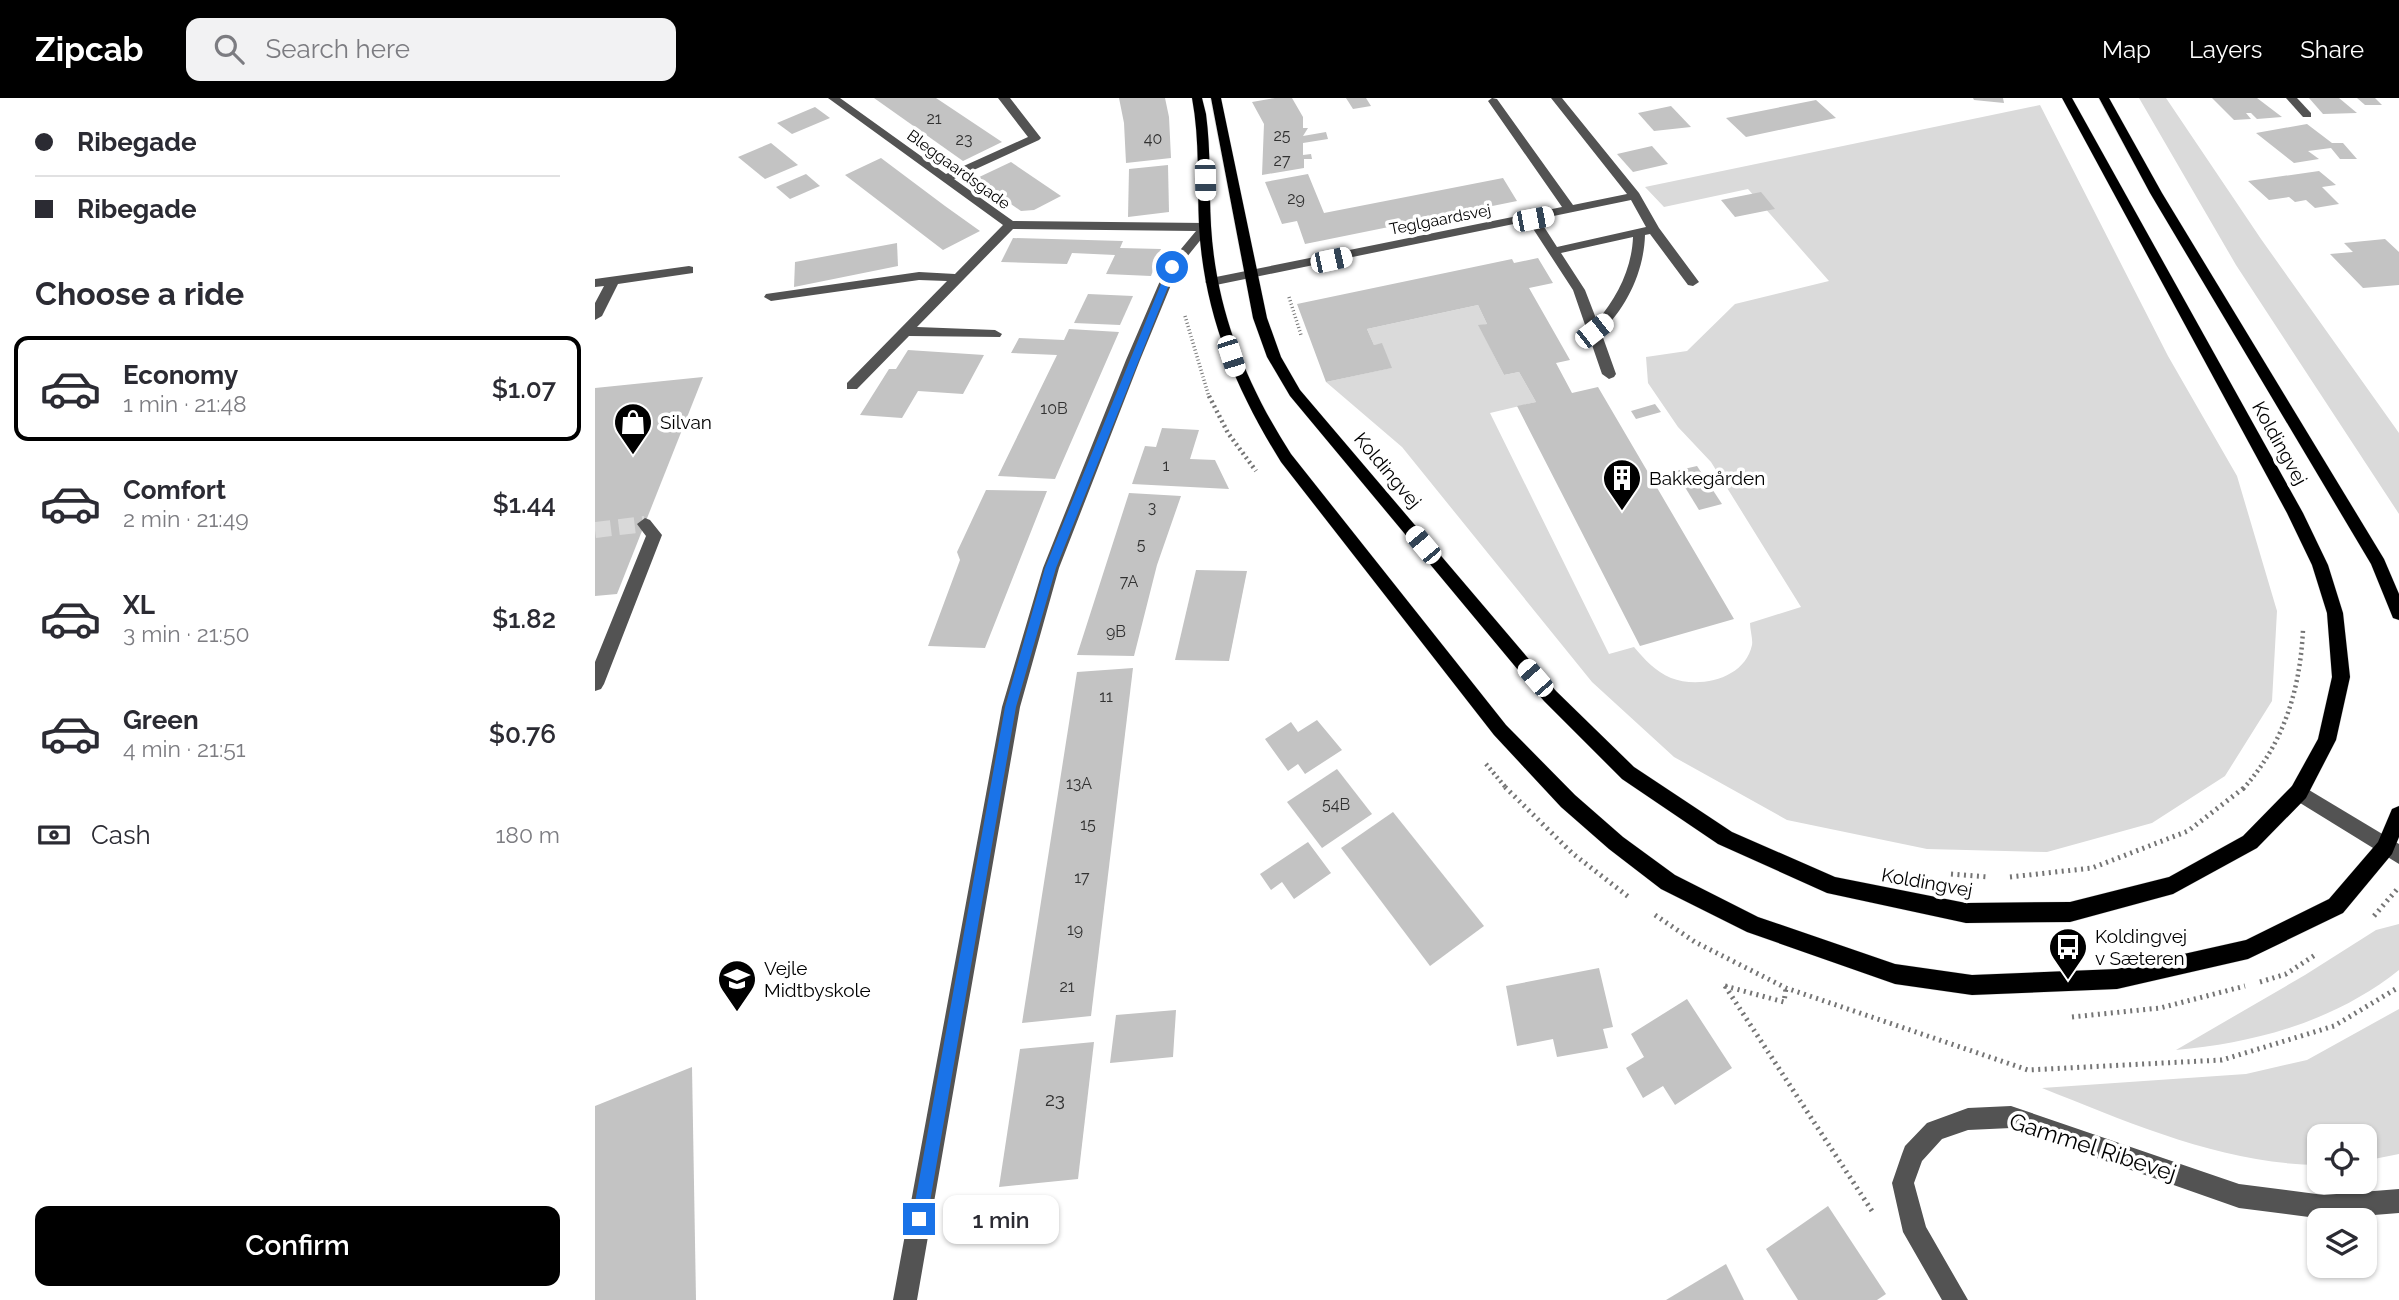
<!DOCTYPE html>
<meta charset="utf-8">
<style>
body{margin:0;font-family:Raleway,sans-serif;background:#f2f2f3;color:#2b2b33;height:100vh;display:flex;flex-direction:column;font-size:26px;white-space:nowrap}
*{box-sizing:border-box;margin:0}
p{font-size:23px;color:#7c7c81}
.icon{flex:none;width:38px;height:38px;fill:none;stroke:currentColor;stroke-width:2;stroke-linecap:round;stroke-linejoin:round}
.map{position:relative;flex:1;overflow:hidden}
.panel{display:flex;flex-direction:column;background:#fff;width:595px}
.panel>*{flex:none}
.guide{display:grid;align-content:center;height:154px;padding:0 35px;background:#fff}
.buttons{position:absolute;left:1712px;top:1026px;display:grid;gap:14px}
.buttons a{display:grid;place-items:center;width:70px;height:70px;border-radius:14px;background:#fff;box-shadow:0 2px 5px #0004;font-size:35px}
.end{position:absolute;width:32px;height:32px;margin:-16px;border:9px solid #1a73e8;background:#fff;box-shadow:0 0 0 4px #fff}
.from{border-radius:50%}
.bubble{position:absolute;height:49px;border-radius:14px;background:#fff;box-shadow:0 2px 5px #0004;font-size:23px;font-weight:600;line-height:49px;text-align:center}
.car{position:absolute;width:21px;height:42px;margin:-21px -10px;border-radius:9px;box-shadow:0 0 5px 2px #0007;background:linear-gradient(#fff 24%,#345 0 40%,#fff 0 76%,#345 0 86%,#fff 0)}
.guide b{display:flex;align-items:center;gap:24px;height:66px;font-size:26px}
.guide b+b{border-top:2px solid #e1e1e2}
.guide i{width:18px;height:18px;background:#2b2b33}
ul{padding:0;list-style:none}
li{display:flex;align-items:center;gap:21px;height:105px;margin:0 14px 10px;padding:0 21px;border:4px solid transparent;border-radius:14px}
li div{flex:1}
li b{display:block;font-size:26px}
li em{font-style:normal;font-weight:600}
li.on{border-color:#000}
li>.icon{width:63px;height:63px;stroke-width:1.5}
h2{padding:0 35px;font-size:32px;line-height:84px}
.pay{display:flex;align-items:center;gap:18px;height:77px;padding:0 35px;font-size:26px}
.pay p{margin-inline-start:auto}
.action{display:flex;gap:14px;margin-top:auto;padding:14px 35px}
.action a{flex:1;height:80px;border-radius:14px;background:#000;color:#fff;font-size:28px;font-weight:600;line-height:80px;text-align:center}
header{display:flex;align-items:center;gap:42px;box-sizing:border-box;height:98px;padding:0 35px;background:#000;color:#fff}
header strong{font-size:33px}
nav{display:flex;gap:38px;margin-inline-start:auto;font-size:24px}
.search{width:490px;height:63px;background:#f2f2f3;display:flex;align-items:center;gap:18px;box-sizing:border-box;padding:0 24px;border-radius:14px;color:#7c7c81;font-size:26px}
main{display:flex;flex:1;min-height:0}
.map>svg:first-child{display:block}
.green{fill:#dadada}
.building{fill:#c3c3c3}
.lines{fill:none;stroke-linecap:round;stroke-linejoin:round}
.minor-tunnel{stroke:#d9d9d9;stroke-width:16;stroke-dasharray:16 8;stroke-linecap:butt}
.major-casing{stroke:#dbdbdb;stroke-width:1}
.path-far2{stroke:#757575;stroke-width:3.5;stroke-dasharray:1 2.5;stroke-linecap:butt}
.path-far1{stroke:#757575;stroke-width:4.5;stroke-dasharray:2 3.5;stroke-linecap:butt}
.path{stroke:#757575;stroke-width:5;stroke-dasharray:2 4.5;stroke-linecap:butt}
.minor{fill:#535353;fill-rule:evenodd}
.major{fill:#000;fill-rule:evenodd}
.route{fill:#1a73e8}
.labels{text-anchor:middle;stroke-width:7;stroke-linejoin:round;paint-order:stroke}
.number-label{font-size:16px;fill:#313131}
.far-street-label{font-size:16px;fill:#000;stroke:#fff}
.poi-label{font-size:19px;fill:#000;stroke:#fff;text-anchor:start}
.street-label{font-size:19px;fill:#000;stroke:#fff}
.near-number-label{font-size:19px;fill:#313131}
.near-street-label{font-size:23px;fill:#000;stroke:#fff}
</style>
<header>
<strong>Zipcab</strong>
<div class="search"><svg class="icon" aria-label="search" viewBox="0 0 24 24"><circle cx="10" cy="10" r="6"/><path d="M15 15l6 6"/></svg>Search here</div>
<nav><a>Map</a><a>Layers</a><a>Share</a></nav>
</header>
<main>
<section class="panel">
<div class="guide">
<b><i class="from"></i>Ribegade</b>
<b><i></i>Ribegade</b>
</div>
<h2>Choose a ride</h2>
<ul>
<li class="on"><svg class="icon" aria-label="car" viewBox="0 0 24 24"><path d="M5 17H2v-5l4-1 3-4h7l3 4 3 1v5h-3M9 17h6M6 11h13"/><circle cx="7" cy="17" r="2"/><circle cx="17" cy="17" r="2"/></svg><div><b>Economy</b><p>1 min · 21:48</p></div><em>$1.07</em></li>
<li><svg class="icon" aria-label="car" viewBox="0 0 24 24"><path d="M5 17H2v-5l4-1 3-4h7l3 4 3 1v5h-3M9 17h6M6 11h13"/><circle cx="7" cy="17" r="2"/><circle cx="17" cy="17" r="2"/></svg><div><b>Comfort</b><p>2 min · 21:49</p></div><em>$1.44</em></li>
<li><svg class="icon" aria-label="car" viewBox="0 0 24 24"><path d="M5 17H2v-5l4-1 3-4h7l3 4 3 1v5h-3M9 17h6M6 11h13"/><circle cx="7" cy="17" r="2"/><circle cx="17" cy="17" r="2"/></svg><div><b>XL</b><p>3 min · 21:50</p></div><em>$1.82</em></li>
<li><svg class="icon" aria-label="car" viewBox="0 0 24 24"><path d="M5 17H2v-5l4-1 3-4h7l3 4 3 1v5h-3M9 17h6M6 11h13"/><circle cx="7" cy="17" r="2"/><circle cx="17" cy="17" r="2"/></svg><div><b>Green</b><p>4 min · 21:51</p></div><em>$0.76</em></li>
</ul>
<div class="pay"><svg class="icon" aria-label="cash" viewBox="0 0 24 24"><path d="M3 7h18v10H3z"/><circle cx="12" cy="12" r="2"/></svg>Cash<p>180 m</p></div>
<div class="action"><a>Confirm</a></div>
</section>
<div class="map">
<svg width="1804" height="1202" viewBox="0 0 1804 1202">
<rect width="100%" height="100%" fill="#fff"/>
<!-- green -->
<g class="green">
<path d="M1544,0H1571L1666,141L1804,335V416L1641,167Z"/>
<path d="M1445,7L1573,258L1642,378L1682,513L1677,603L1630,678L1557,725L1452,754L1332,751L1192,722L1079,659L997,584L807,349L731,284L796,270L787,246L779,247L772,231L883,207L892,226L884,228L909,277L924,274L941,304L895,315L1014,556L1039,549C1050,562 1060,573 1076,580C1104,591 1150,581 1157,547C1158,541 1155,532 1155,525L1206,509L1116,364L1083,329L1053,285L1051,259L1092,253L1140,206L1234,183L1153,91L1069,109L1050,89Z"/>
<path d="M1804,826V872C1740,923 1661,945 1581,952L1710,877L1781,832Z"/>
<path d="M1804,911V1056L1769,1063V1038H1724V1067C1628,1066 1535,1025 1447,990L1651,976L1712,962Z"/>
</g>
<!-- building -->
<g class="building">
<path d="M279,0H341L407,44L368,63Z"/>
<path d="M524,0H570L574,19L576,60L531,65L529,25Z"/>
<path d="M680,0H697L708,19V30H713L708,38L731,34L733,41L708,45V57L716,56L717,61H709V70L667,77L669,26L657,4Z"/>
<path d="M751,0H771L776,8L758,11Z"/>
<path d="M1378,0H1408L1409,5L1379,2Z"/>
<path d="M1617,0H1662L1687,19L1662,21L1656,15H1651L1656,21L1639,22Z"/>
<path d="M1714,0H1744L1762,15L1728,16Z"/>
<path d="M1762,0H1780L1787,7H1770Z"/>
<path d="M1221,2L1241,20L1151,39L1131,20Z"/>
<path d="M1076,8L1096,29L1059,33L1043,15Z"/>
<path d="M220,9L235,20L197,36L182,25Z"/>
<path d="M1712,26L1737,45H1748L1762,61H1745L1736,50L1713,53L1724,61L1699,65L1661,35Z"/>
<path d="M176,45L203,67L170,81L143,59Z"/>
<path d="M1057,48L1073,66L1038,74L1022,56Z"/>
<path d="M286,60L350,108L385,133L348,152L250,77Z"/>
<path d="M416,64L466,98L439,112L426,113L380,81Z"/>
<path d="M573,67L574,114L533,119L534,71Z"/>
<path d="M1724,73L1741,87L1727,89L1744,106L1720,110L1711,102L1700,104L1694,99L1674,102L1653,83Z"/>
<path d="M211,76L225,88L195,101L181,89Z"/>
<path d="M713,76L729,115L908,80L922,103L710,146L702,123L687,126L670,84Z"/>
<path d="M1166,94L1180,111L1140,119L1126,102Z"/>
<path d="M418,140L528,143L525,150L566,151L556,178L511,176L520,157L477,155L472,166L406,164Z"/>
<path d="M1790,141L1804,154V187L1768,190L1735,156L1758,154L1749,145Z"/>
<path d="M302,145L303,168L199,189L200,164Z"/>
<path d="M943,160L958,185L934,190L975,262L961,265L977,295L1003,289L1139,521L1045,548L922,308L941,304L924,274L909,277L883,227L892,226L883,207L772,231L779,247L787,245L797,270L731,284L702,206L917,161L919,165Z"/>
<path d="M493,196L538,198L525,227L479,225Z"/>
<path d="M474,231L524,234L460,381L403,378L462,257L416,255L424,240L469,242Z"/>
<path d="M313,252L389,257L368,296L323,293L307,320L265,317L294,271H301Z"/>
<path d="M108,279L22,496L0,498V290Z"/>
<path d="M1060,306L1066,314L1041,321L1036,313Z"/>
<path d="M567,330L604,332L595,361L620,362L634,391L537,386L550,348L561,349Z"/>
<path d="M1102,368L1127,406L1104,412L1080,373Z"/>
<path d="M391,392L452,393L390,550L333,548L365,462L362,454Z"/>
<path d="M534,395L586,398L562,467L539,558L482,557Z"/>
<path d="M601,472L652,473L634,563L580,562Z"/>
<path d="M538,570L496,918L427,925L482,574Z"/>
<path d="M722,622L747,652L710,676L703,666L693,673L670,641L696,624L703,634Z"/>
<path d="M742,671L777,716L727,750L692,704Z"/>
<path d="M798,714L889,828L835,868L746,750Z"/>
<path d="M713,744L736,775L699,801L687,784L676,792L665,776Z"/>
<path d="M1004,870L1018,929L1008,931L1013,950L962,959L958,941L922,948L911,888Z"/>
<path d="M1092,901L1137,970L1080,1007L1068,988L1048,1000L1031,970L1049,959L1036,936Z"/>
<path d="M581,912L578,959L515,965L521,917Z"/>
<path d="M499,944L483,1081L404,1089L425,951Z"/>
<path d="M97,969L101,1202H0V1008Z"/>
<path d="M1233,1108L1291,1196L1282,1202H1203L1171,1151Z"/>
<path d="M1131,1166L1149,1202H1071Z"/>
</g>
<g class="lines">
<!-- minor-tunnel -->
<path class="minor-tunnel" d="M0,432L50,426"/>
<defs>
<g id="major">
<path d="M597,0H607L611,16C616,53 614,90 616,128C621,212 651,286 696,356L911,627L980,697L1028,739L1080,777L1163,819L1300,866L1377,877L1522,871L1651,842L1734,801L1783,744L1797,711L1804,708V739L1797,756L1748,815L1653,861L1522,891L1377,897L1300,886L1152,834L1066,791L1014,751L966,709L899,637L686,364C640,290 609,216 604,128C602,85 605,43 597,0Z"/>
<path d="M616,0H626L672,220L686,259L705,292L961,593L1039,669L1137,734L1240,779L1371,805L1475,804L1574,779L1648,738L1697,688L1723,641L1737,579L1732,515L1717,467L1692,415L1467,0H1477L1708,415L1733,467L1748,515L1755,579L1741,642L1711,700L1662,750L1578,796L1475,824L1371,825L1232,795L1123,746L1027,681L949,603L695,298L672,259L658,220Z"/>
<path d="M1504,0H1514L1567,95L1789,461L1804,496V522L1798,520L1776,466L1555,95Z"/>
</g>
</defs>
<!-- major casing -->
<use href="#major" class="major-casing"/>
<!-- path-far2 -->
<g class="path-far2">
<path d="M694,199L706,237"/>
<path d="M590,218L614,299"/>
</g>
<!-- path-far1 -->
<g class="path-far1">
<path d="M614,298L633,335L661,373"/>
<path d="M891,666L912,691"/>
<path d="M1648,691C1689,645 1705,592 1708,532"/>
</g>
<!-- path -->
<g class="path">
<path d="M910,689L977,755L1035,800"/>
<path d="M1356,776L1393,779"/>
<path d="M1415,779L1497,770L1593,733L1650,689"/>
<path d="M1060,817L1100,844L1191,890L1433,972L1627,962L1739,928L1804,889"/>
<path d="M1779,818L1804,789"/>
<path d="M1665,884L1691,876L1720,857"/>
<path d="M1130,888L1279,1116"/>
<path d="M1130,888L1189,904L1191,890"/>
<path d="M1477,919L1565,910L1650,888"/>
</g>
<!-- minor -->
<g class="minor">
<path d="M233,0H245L351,76L433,39L403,0H415L446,40L444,42L359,81L418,123L610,125L616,129L583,170L545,262L464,470L425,609L322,1202H298L407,609L448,470L531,262L571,169L601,133L418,131L322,229L400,232L407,236L405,239L314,238L262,291H252V285L352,183L324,182L176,203L169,199L171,196L324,174L360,176L408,127Z"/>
<path d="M897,0L902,1L978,107L1032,96L956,0H967L1044,95L1064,130L1104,184L1098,188L1093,187L1055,136L1050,137C1049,173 1032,209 1006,234L1021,276L1019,279L1014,281L1007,276L978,192L933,123L616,188L610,184L616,180L967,109L893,3ZM1036,102L1051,129L962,149L944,121ZM1038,139C1037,170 1022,200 1002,223L990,192L966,155Z"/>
<path d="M1691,0H1702L1716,15V19H1708Z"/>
<path d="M94,168L98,169V175L23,186L7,218L0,222V205L9,188L0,189V181Z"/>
<path d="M50,420L55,422L67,437L9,586L6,591L0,593V564L51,438L42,426Z"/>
<path d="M1704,686L1804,746V766L1697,700L1695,694L1697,688Z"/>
<path d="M1416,1008L1644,1086L1729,1097L1804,1091V1115L1729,1121L1644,1110L1416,1030L1373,1032L1347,1041L1327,1063L1319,1085L1331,1129L1373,1202H1347L1308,1134L1297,1085L1307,1056L1310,1048L1332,1025L1373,1010Z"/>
</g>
<!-- major -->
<use href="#major" class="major"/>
</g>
<!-- route -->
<path class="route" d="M577,166L581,169L461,470L421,609L332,1121L324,1129L317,1121L410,609L450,470L573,169Z"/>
<!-- icons -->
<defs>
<symbol id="shop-pin" viewBox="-11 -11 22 30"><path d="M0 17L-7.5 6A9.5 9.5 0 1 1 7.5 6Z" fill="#000" stroke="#fff"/><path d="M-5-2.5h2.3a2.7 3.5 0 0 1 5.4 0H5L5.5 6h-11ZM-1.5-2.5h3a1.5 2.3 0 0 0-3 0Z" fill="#fff"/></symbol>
<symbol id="building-pin" viewBox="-11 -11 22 30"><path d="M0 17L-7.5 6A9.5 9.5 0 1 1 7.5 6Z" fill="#000" stroke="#fff"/><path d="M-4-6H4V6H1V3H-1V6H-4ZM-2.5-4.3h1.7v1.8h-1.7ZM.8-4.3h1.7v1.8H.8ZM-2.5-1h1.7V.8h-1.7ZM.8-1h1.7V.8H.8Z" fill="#fff"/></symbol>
<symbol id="bus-pin" viewBox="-11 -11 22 30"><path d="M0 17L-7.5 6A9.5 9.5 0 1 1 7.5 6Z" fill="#000" stroke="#fff"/><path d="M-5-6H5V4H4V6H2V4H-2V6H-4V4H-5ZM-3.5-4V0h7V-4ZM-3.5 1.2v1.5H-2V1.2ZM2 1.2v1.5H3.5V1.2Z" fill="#fff"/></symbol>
<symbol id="school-pin" viewBox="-11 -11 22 30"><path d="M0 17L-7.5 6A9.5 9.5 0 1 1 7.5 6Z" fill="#000" stroke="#fff"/><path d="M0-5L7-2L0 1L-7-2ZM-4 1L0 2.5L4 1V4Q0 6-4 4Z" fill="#fff"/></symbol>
</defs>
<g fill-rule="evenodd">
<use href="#shop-pin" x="16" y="302" width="44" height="60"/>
<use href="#building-pin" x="1005" y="358" width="44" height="60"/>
<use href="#bus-pin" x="1451" y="827" width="44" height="60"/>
<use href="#school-pin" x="120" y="859" width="44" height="60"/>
</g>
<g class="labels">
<!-- number labels -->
<g class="number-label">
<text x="339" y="26">21</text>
<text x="687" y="43">25</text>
<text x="558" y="46">40</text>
<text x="369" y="47">23</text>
<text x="687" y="68">27</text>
<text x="701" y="106">29</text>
<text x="459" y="316">10B</text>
<text x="571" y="373">1</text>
<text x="557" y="415">3</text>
<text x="546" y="452">5</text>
<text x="534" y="489">7A</text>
<text x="521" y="539">9B</text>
<text x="511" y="604">11</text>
<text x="484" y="691">13A</text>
<text x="741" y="712">54B</text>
<text x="493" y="732">15</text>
<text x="487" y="785">17</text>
<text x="480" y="837">19</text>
<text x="472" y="894">21</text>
</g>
<!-- far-street labels -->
<g class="far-street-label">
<text transform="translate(364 71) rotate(36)" y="6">Bleggaardsgade</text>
<text transform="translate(845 121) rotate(-11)" y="6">Teglgaardsvej</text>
</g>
<!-- poi labels -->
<g class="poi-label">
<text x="65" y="331">Silvan</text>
<text x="1054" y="387">Bakkegården</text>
<text x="1500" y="845">Koldingvej<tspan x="1500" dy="22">v Sæteren</tspan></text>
<text x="169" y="877">Vejle<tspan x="169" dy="22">Midtbyskole</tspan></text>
</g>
<!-- street labels -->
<g class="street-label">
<text transform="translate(1685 345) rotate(61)" y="7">Koldingvej</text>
<text transform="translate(793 372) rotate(50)" y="7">Koldingvej</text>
<text transform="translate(1332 784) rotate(10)" y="7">Koldingvej</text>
</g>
<!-- near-number labels -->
<g class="near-number-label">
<text x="460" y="1008">23</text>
</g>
<!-- near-street labels -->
<g class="near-street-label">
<text transform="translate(1498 1049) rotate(18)" y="8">Gammel Ribevej</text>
</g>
</g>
</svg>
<div class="buttons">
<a><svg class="icon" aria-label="locate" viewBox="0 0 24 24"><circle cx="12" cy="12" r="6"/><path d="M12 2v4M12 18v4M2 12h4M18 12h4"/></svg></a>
<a><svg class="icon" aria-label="layers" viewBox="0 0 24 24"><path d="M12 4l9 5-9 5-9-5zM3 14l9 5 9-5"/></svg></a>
</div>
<i class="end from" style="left:577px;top:169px"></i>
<i class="end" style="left:324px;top:1121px"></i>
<div class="bubble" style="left:348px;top:1097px;width:116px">1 min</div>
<i class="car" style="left:610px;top:82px;rotate:179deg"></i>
<i class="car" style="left:938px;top:121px;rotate:79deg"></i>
<i class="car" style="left:736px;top:162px;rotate:78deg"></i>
<i class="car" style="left:999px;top:233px;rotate:52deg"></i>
<i class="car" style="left:636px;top:258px;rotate:162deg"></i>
<i class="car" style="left:828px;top:447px;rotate:320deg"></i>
<i class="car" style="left:940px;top:580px;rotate:319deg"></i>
</div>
</main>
